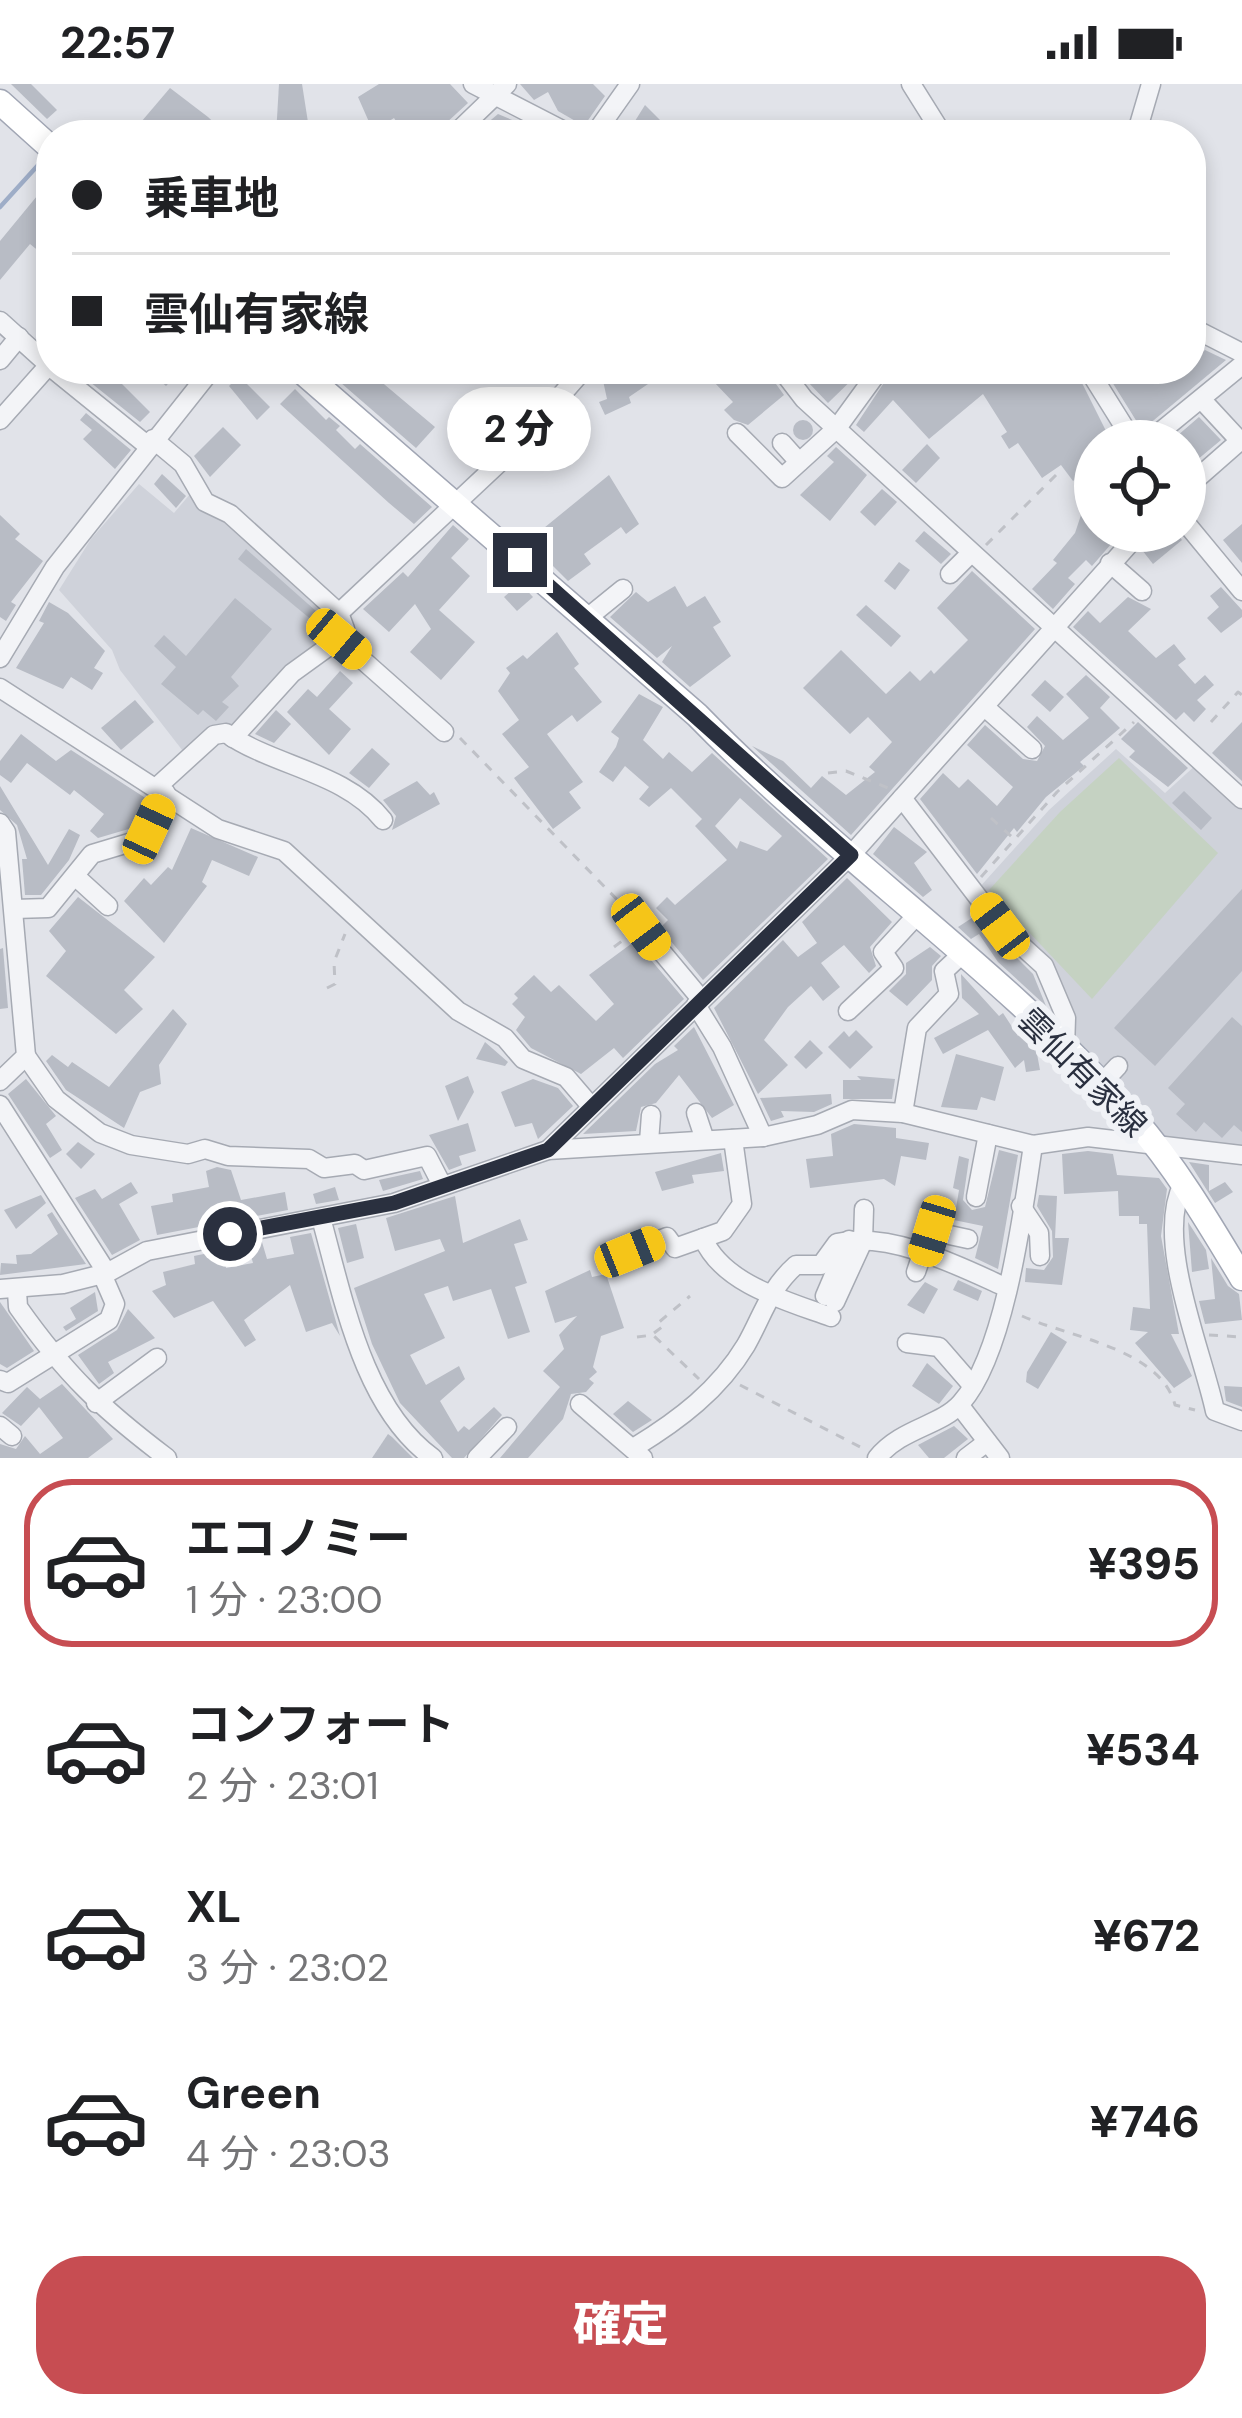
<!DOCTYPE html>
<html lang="ja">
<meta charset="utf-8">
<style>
body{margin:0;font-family:"DM Sans","Noto Sans JP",sans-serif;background:#f2f2f2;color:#202124;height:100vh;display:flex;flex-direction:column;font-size:45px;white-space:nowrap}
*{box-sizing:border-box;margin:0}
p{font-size:39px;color:#757577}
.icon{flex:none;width:66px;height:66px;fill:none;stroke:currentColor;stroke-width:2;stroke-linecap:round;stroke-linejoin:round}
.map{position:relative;height:1374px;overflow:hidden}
.side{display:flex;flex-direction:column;background:#fff;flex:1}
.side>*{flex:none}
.top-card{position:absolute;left:36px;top:36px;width:1170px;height:264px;border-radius:48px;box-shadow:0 6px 18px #0003;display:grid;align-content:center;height:264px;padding:0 36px;background:#fff}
.buttons{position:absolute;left:1074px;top:336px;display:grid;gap:24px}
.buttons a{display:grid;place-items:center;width:132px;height:132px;border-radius:50%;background:#fff;box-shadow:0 6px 18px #0003;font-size:60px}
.end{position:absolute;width:54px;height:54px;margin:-27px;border:15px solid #2a303f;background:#fff;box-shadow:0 0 0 6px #fff}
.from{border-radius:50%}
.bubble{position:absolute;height:84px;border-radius:42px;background:#fff;box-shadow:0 6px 18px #0003;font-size:39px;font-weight:800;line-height:84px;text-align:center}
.car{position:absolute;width:36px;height:72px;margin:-36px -18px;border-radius:15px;box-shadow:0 0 9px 3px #0007;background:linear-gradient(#f5c518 24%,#345 0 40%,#f5c518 0 76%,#345 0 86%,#f5c518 0)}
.top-card b{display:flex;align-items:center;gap:42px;height:114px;font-size:45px}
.top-card b+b{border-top:3px solid #e0e0e0}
.top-card i{width:30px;height:30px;background:#202124}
ul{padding:21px 0 0;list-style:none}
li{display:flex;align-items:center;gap:36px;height:168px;margin:0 24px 18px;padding:0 12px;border:6px solid transparent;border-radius:48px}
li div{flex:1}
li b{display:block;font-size:45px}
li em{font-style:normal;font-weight:800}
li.current{border-color:#c74d52}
li>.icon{width:108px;height:108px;stroke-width:1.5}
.primary-button{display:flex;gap:24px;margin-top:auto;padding:24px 36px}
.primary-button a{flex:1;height:138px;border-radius:48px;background:#c74d52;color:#fff;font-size:48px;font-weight:800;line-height:138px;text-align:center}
.status{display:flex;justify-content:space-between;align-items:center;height:84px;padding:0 60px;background:#fff;direction:ltr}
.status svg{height:33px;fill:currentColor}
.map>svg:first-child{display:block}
.built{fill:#cfd2da}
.green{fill:#c5d2c2}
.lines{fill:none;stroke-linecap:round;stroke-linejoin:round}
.stream{stroke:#9eadc7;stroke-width:4.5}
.building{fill:#b8bcc5;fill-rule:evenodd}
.minor-casing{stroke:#a6aab3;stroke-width:21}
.major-casing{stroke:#a1a6b4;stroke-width:27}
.path{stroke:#bfc1c7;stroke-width:3;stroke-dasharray:9 9;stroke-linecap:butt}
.minor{stroke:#f3f4f7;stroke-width:18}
.major{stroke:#fff;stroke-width:24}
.route{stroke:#2a303f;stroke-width:15}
.labels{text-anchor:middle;stroke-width:12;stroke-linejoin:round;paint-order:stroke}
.street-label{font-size:33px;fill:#2a303f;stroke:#f0f2f6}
</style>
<div class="status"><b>22:57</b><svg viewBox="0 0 49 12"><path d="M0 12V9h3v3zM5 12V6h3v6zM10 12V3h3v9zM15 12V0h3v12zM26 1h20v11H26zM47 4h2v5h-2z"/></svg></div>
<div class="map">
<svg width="1242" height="1374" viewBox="0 0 1242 1374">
<rect width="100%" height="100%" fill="#e1e3e9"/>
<!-- built -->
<g class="built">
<path d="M139,400L174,429L191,409L337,531L341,545L239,642L221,643L186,671L120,586L112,566L59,506L91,455Z"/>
<path d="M1116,665L1165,709L1197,680L1242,723V1062L1156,1052L1071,961L1075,948L1052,882L1004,839L978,805L1049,726Z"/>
</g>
<!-- green -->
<path class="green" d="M1119,674L1218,769L1092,915L989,806L1060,728Z"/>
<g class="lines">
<!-- stream -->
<path class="stream" d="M0,123L40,79"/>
</g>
<!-- building -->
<g class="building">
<path d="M11,0H31L57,26L47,35Z"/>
<path d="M279,0H302L310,51H276Z"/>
<path d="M379,0H450L468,19L433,51H405L394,34L373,47L358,13Z"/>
<path d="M520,0H593L605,12L584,42L558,27L548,8L534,16Z"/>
<path d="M170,4L208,33L227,51H130Z"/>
<path d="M645,21L662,38L650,51H636L630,45Z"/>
<path d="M498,30L524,41L513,51H473Z"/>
<path d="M51,95V177L30,160L0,196V157Z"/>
<path d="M1205,266L1226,276L1142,346L1104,285H1191V277Z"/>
<path d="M101,285H125L117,295L150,328L140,338L90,298Z"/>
<path d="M147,285H182L166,302Z"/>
<path d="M340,285H366L435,343L416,364L333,292Z"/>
<path d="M635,285H670L629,313L631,319L605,331L599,318L607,315L602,292L616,286L621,296Z"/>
<path d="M728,285H765L784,311L748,341L734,336L724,326L733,318L714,298Z"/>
<path d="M822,285H863L828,319L807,297Z"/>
<path d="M893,285H917L928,297L947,285H1075L1111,357H1095V381L1073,397L1061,381L1042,394L1018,359L1009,365L1001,352L1007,348L983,310L929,355L893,316L864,348L856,341Z"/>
<path d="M239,292L270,323L257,336L229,302Z"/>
<path d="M295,305L326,336L329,333L340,342L336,346L355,365L360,360L432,423L414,440L389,419L280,320Z"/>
<path d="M86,329L131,366L115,385L83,355L92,346L80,336Z"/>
<path d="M1199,333L1221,356L1191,381L1185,357L1177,352Z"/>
<circle cx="803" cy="346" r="10"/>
<path d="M223,343L241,361L210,393L194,372Z"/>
<path d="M927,360L940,374L916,399L902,386Z"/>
<path d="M836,363L867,391L830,437L800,411L834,378L827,372Z"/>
<path d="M162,390L186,412L176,424L154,400Z"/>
<path d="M609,391L639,440L626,450L621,443L584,470L591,480L568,497L528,457Z"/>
<path d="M882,405L897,418L875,442L860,428Z"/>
<path d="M0,431L20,450L15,455L43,477L11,518L16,521L6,537L0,533Z"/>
<path d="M1081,431L1112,459L1092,482L1086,476L1068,494L1075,500L1053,525L1032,505L1057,479L1053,476L1075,449Z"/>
<path d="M1242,440V479L1223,456Z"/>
<path d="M453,441L469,455L451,474L470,492L439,526L475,558L441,596L410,568L431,545L415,520L389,548L363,525L403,488L408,493Z"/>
<path d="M924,447L951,470L941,480L915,457Z"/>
<path d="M1175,447L1182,456L1153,480L1142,466L1155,447Z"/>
<path d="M246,465L325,535L319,542L238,475Z"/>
<path d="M899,478L910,486L895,506L884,497Z"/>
<path d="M972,487L1035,545L851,751L752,662L783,677L811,704L822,692L846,711L875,688L869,683L892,658L868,633L850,650L803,604L841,566L886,610L910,587L920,597L931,586L934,590L968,556L937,524Z"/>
<path d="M520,499L533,513L517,527L504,513Z"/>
<path d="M675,502L687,523L705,512L721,538L713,543L731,572L690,603L662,578L672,562L657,574L610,533L636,508L648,518Z"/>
<path d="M1221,503L1242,526V533L1221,549L1207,534L1219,523L1210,512Z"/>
<path d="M1128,513L1151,525L1128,547L1156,574L1174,560L1186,575L1178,581L1195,600L1205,591L1214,601L1197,616L1206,625L1194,638L1184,628L1176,636L1073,543L1088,527L1100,539Z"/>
<path d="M235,514L272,545L231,593L239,602L222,618L229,623L216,637L203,626L198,631L161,600L176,583L154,562L164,551L186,572Z"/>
<path d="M49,518L68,529L105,567L94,584L103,589L92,606L71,593L63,605L16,584L44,539L39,537Z"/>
<path d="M866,521L901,552L891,563L856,531Z"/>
<path d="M557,548L579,580L574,584L602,618L577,638L572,631L547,650L583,698L569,708L581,724L553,745L514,694L529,683L502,650L519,636L498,607L510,589L506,584L523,571L527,575Z"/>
<path d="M340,587L353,599L329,625L351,645L329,671L287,628L308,605L317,613Z"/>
<path d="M1086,591L1110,613L1100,624L1120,644L1080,678L1084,682L1046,713L1017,748L1014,744L977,790L920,715L943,689L959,704L968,695L997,722L1013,703L967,661L985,641L1023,675L1037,677L1045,662L1027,643L1037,632L1063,656L1089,634L1066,610Z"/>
<path d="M1045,596L1064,613L1050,628L1031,611Z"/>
<path d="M639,610L663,623L643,656L663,675L669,668L692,688L712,669L828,775L703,896L660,844L668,836L656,824L667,813L675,821L727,776L695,742L702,735L671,704L649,723L639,715L649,703L625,682L613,698L599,688L616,663L619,654L611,648ZM740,714L782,752L767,767L740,757L737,765L715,742Z"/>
<path d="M135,616L154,638L121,666L101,644Z"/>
<path d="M276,626L291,640L274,659L255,650Z"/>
<path d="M1138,638L1188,684L1168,703L1129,673L1135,667L1121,655Z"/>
<path d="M1242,638V697L1212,669Z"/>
<path d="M21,650L56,677L71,666L147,715L132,744L98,754L90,747L104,730L74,706L70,711L27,679L11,699L0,691V677Z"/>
<path d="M372,664L390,680L369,704L349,689Z"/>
<path d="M417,697L430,711L434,708L440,720L392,746L396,732L383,716Z"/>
<path d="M0,702L48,781L69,745L80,751L69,776L41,811H25L22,775H27L17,741L0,726Z"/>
<path d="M1184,707L1212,734L1201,746L1172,719Z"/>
<path d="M894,743L927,768L914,779L932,806L923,813L873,770Z"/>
<path d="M191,744L258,773L249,792L212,776L202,798L207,802L164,859L124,817L144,794L151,801L168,783L172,786Z"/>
<path d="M847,794L892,838L870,863L876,882L869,889L844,861L821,879L840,903L823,917L811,902L788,923L764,956L788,981L758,1010L714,924L783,856L798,873L817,859L802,838Z"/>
<path d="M1242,805V887L1155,982L1114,944Z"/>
<path d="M78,813L155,873L124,906L143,925L116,950L46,892L66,867L49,847Z"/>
<path d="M975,832L1033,890L1046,922L998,878L979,850L971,855L958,843Z"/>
<path d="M635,857L684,915L623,974L614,964L581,990L531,964L516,946L525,933L512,920L518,914L514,910L534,891L551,908L559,901L596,937L614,920L589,891Z"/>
<path d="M930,863L941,872L932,882V896L907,922L889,907L906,890V879Z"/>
<path d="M3,864L8,924L0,925V865Z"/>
<path d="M961,890L999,932L1003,929L1018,952L1023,948L1035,959L1040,986L1026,988L1024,976L1015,984L988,946L943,970L934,954L979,930L962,914Z"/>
<path d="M173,925L187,940L159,981L161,1000L140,1008L124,1044L66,1006L46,977L52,971L68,983L72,978L109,1003Z"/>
<path d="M1232,933L1242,942V1048L1234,1041L1222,1054L1204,1038L1196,1048L1176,1030L1185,1020L1168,1004Z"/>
<path d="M694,943L734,1021L712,1034L679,991L656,1019L641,1023L636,1047L583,1050L655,980L678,966L674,962Z"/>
<path d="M856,946L873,963L850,985L828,963L844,947L849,953Z"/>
<path d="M810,956L823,969L806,985L794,973Z"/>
<path d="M485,958L508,978L505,982L476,975Z"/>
<path d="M956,970L1004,983L995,1017L981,1013L977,1026L941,1023Z"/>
<path d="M468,992L474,1008L458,1037L445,1002Z"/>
<path d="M857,992L895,995L892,1015H843V996H861Z"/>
<path d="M26,995L56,1032L46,1040L62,1066L50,1074L8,1010Z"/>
<path d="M533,995L558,1004L573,1022L538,1055L532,1039L515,1043L501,1008Z"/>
<path d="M831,1010L832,1020L814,1028L781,1027L784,1033L771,1037L760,1014Z"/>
<path d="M468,1039L476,1067L459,1072L462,1081L449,1086L429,1051Z"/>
<path d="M854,1040L896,1044V1054L929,1059L926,1076L901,1072L895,1102L884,1095L810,1104L806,1075L833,1072L831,1050Z"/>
<path d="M78,1058L95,1070L81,1085L66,1070Z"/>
<path d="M999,1066L1018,1071L998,1185L975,1174L983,1142L954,1136L959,1106L953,1104L959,1072L969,1075L963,1116L972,1126L985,1123Z"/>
<path d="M1088,1067L1113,1070L1117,1091L1159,1094L1167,1105L1161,1152L1179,1250H1171L1192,1292L1174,1304L1135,1259L1148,1248L1130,1246L1133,1223L1150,1225L1147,1140H1139V1132H1119L1118,1107L1064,1110L1062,1070Z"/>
<path d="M721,1069L724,1087L692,1091L694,1099L662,1107L655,1088Z"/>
<path d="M1189,1078L1209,1081V1107L1225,1098L1233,1108L1215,1119Z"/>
<path d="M217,1083L231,1086L241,1116L285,1108L288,1126L157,1151L151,1122L173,1118L172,1110L209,1103L206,1087Z"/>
<path d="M420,1087L423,1095L383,1107L379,1096Z"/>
<path d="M131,1098L138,1109L119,1120L140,1156L112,1171L75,1114L95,1105L102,1115Z"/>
<path d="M335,1103L339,1116L316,1120L313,1110Z"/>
<path d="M41,1111L46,1119L16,1145L4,1126Z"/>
<path d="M1039,1111L1057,1112L1055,1154H1069L1062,1201L1025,1198L1026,1184L1044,1186L1053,1173L1052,1147L1037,1122Z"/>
<path d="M455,1112L463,1159L520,1135L528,1156L514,1160L527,1199L515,1203L530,1248L508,1255L491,1205L453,1217L448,1202L424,1210L445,1254L410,1271L426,1301L459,1282L465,1295L440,1317L458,1348L464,1342L469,1346L494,1323L502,1331L464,1374H452L400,1319L372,1260L354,1204L445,1167L440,1155L395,1167L386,1134Z"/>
<path d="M52,1128L86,1180L0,1191L1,1179L17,1180L16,1171L31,1170L58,1150L47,1131Z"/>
<path d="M1188,1138L1206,1166L1209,1185L1192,1188Z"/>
<path d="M356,1140L364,1174L347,1179L338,1144Z"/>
<path d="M311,1149L340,1252L332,1239L306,1248L290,1201L244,1236L256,1256L245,1263L213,1217L174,1234L152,1207L166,1201L163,1188L195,1180L194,1172L223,1166L226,1184L253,1179L248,1161L262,1158L267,1175L294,1170L290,1153Z"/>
<path d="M1211,1174L1228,1202L1239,1210L1242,1236L1205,1240L1199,1217L1215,1215Z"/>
<path d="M590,1186L592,1193L606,1190L624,1244L601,1252L593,1283L597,1288L589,1295L594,1299L586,1308L571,1310L563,1335L528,1374H500L560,1303L543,1287L564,1265L559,1251L577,1232L555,1239L545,1207Z"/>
<path d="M958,1196L982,1207L978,1217L953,1206Z"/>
<path d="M925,1198L938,1205L924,1230L907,1221Z"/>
<path d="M95,1208L98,1227L66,1247L63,1243L76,1235L70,1224Z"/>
<path d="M0,1218L34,1267L7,1284L0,1280Z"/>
<path d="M128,1225L155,1254L108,1278L114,1289L99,1300L78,1271L117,1246Z"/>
<path d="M1051,1248L1067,1258L1038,1305L1026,1298L1027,1288Z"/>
<path d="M927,1279L953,1302L939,1320L912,1302Z"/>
<path d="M62,1300L113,1355L88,1374H0V1360L16,1365L25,1352L40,1370L63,1354L39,1323L21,1342L2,1329L27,1303L40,1315Z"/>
<path d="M1224,1302L1242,1303V1323L1226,1317Z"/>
<path d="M628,1317L652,1336L633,1348L613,1330Z"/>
<path d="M954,1342L968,1355L944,1374H929L918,1361Z"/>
<path d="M388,1350L392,1353L413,1374H372Z"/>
</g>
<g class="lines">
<defs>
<g id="minor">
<path d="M473,0L572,51"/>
<path d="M911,0L943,51"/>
<path d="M454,51L507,0"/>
<path d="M594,51L630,0"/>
<path d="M1136,51L1151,0"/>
<path d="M0,237L51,283"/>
<path d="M1191,243L1242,269"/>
<path d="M0,276L19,253"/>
<path d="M53,285L148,362"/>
<path d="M781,285L804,315L1242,715"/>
<path d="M1088,285L1133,357"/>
<path d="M1202,316L1240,357"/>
<path d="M0,336L49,281"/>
<path d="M737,349L782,394L837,344L880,285"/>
<path d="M153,355L183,380L205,418L230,430L339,529"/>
<path d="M1149,357L1242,281"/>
<path d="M782,359L799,378"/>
<path d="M1185,405L1242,355"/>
<path d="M1185,438L1242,507"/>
<path d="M1110,479L1142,507"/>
<path d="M950,490L970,470"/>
<path d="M586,535L623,505"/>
<path d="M339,555L345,545L339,529L516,363L584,285"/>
<path d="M0,574L55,483L212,285"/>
<path d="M0,604L218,745L284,767L458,927L505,954L523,975L566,993L590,1021"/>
<path d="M987,625L1032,665"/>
<path d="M233,654L292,589L339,555L444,648"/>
<path d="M157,703L214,651L226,649C275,683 345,688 383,736"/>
<path d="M902,714L1000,842L1044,882L1066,934L1065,964"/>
<path d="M0,739L6,748L26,972L0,997"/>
<path d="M75,792L108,822"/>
<path d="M14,825L48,824L92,770L142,755L166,709"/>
<path d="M641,843L701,915"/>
<path d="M696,921L722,963L763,1053"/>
<path d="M848,927L894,884L883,868L917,831"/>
<path d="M26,972L56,1015L100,1049L131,1061L188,1070L205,1065L228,1072L309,1075L324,1084L355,1080L364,1086L427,1072L442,1101"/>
<path d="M1101,1000L1118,982"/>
<path d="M0,1021L107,1189"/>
<path d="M696,1029L705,1056"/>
<path d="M903,1029L917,944L949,910L944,887L961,871"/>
<path d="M649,1058L651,1031"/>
<path d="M548,1066L851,771L1141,447"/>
<path d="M1183,1100C1154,1156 1202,1266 1215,1327L1242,1337"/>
<path d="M976,1113L988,1050"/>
<path d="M1021,1122L1039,1149L1040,1172"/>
<path d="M321,1134C343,1213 363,1324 433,1374"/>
<path d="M931,1147L968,1155"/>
<path d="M703,1154C722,1200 787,1217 831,1233"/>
<path d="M608,1177L667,1153L675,1164L723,1147L742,1120L733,1055"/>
<path d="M916,1188L934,1134"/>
<path d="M0,1205L63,1200L107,1189L147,1167L394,1119L548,1066L763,1053L817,1041L852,1026L903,1029L1033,1061L1088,1053L1242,1071"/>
<path d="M17,1207L18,1223C66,1291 101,1324 167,1374"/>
<path d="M825,1212L849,1156"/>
<path d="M835,1218L863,1157L864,1125"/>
<path d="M907,1259L939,1263L972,1301"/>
<path d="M0,1296L8,1299L109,1236L115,1220L102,1190"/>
<path d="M96,1319L157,1274"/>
<path d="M580,1320L643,1374"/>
<path d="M960,1322L1000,1374"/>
<path d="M0,1342L12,1352"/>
<path d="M635,1363C679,1336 719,1306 746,1261C763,1231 769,1205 796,1181H821L837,1159C890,1147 959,1182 1005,1203"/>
<path d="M477,1374L507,1343"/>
<path d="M877,1374C901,1344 941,1342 961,1319C1005,1270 1023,1128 1033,1061"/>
<path d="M966,1374L987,1358"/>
</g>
<g id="major">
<path d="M0,18L51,64"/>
<path d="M299,285L697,631C835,773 1003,886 1134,1035C1176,1083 1209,1139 1242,1194"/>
</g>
</defs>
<!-- minor casing -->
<use href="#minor" class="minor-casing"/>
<!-- major casing -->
<use href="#major" class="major-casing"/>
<!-- path -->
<g class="path">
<path d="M85,51L95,36"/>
<path d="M986,461L1057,390"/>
<path d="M1211,638L1238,608L1242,611"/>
<path d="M460,654L632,831"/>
<path d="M828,689L846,687L888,704"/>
<path d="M991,734L1012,753"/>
<path d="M981,793L1057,708L1134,638"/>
<path d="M614,863L626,854"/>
<path d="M327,904L335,900L334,878L345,850"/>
<path d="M1022,1232C1069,1253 1161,1265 1175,1321L1195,1326"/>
<path d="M654,1249L662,1243L658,1239L690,1212"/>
<path d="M1209,1251L1242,1253"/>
<path d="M637,1253L653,1251L699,1295"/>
<path d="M740,1301L864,1365"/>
</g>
<!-- minor -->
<use href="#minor" class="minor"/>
<!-- major -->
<use href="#major" class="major"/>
</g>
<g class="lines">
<!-- route -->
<path class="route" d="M230,1150L394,1119L548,1066L851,771L520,476"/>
</g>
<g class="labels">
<!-- street labels -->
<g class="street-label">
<text transform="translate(1083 988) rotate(45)" y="12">雲仙有家線</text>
</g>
</g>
</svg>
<div class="buttons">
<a><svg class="icon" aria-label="locate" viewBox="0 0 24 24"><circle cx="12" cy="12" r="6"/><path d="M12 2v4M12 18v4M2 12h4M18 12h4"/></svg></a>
</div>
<i class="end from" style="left:230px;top:1150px"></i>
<i class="end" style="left:520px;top:476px"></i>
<div class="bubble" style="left:447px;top:303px;width:144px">2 分</div>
<i class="car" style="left:339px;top:555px;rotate:130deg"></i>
<i class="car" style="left:149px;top:745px;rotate:25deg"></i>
<i class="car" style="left:1000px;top:842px;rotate:323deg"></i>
<i class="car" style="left:641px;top:843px;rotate:143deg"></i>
<i class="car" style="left:932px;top:1147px;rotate:197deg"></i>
<i class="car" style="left:630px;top:1168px;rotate:68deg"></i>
<div class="top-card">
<b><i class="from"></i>乗車地</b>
<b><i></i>雲仙有家線</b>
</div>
</div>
<section class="side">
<ul>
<li class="current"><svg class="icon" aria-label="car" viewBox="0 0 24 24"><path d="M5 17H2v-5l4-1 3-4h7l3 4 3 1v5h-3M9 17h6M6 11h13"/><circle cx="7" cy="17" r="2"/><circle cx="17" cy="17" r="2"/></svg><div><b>エコノミー</b><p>1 分 · 23:00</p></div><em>¥395</em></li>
<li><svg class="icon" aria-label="car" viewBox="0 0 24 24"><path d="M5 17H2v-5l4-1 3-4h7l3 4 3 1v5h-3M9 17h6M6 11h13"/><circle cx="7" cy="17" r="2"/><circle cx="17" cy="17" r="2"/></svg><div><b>コンフォート</b><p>2 分 · 23:01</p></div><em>¥534</em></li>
<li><svg class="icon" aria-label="car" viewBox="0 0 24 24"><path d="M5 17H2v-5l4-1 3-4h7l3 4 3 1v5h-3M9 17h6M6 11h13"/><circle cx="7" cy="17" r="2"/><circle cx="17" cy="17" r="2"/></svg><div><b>XL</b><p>3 分 · 23:02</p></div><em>¥672</em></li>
<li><svg class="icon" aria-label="car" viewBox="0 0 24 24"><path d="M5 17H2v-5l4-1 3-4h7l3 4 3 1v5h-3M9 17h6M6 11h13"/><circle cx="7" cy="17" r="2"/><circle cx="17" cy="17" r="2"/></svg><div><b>Green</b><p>4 分 · 23:03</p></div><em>¥746</em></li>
</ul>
<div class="primary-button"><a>確定</a></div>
</section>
